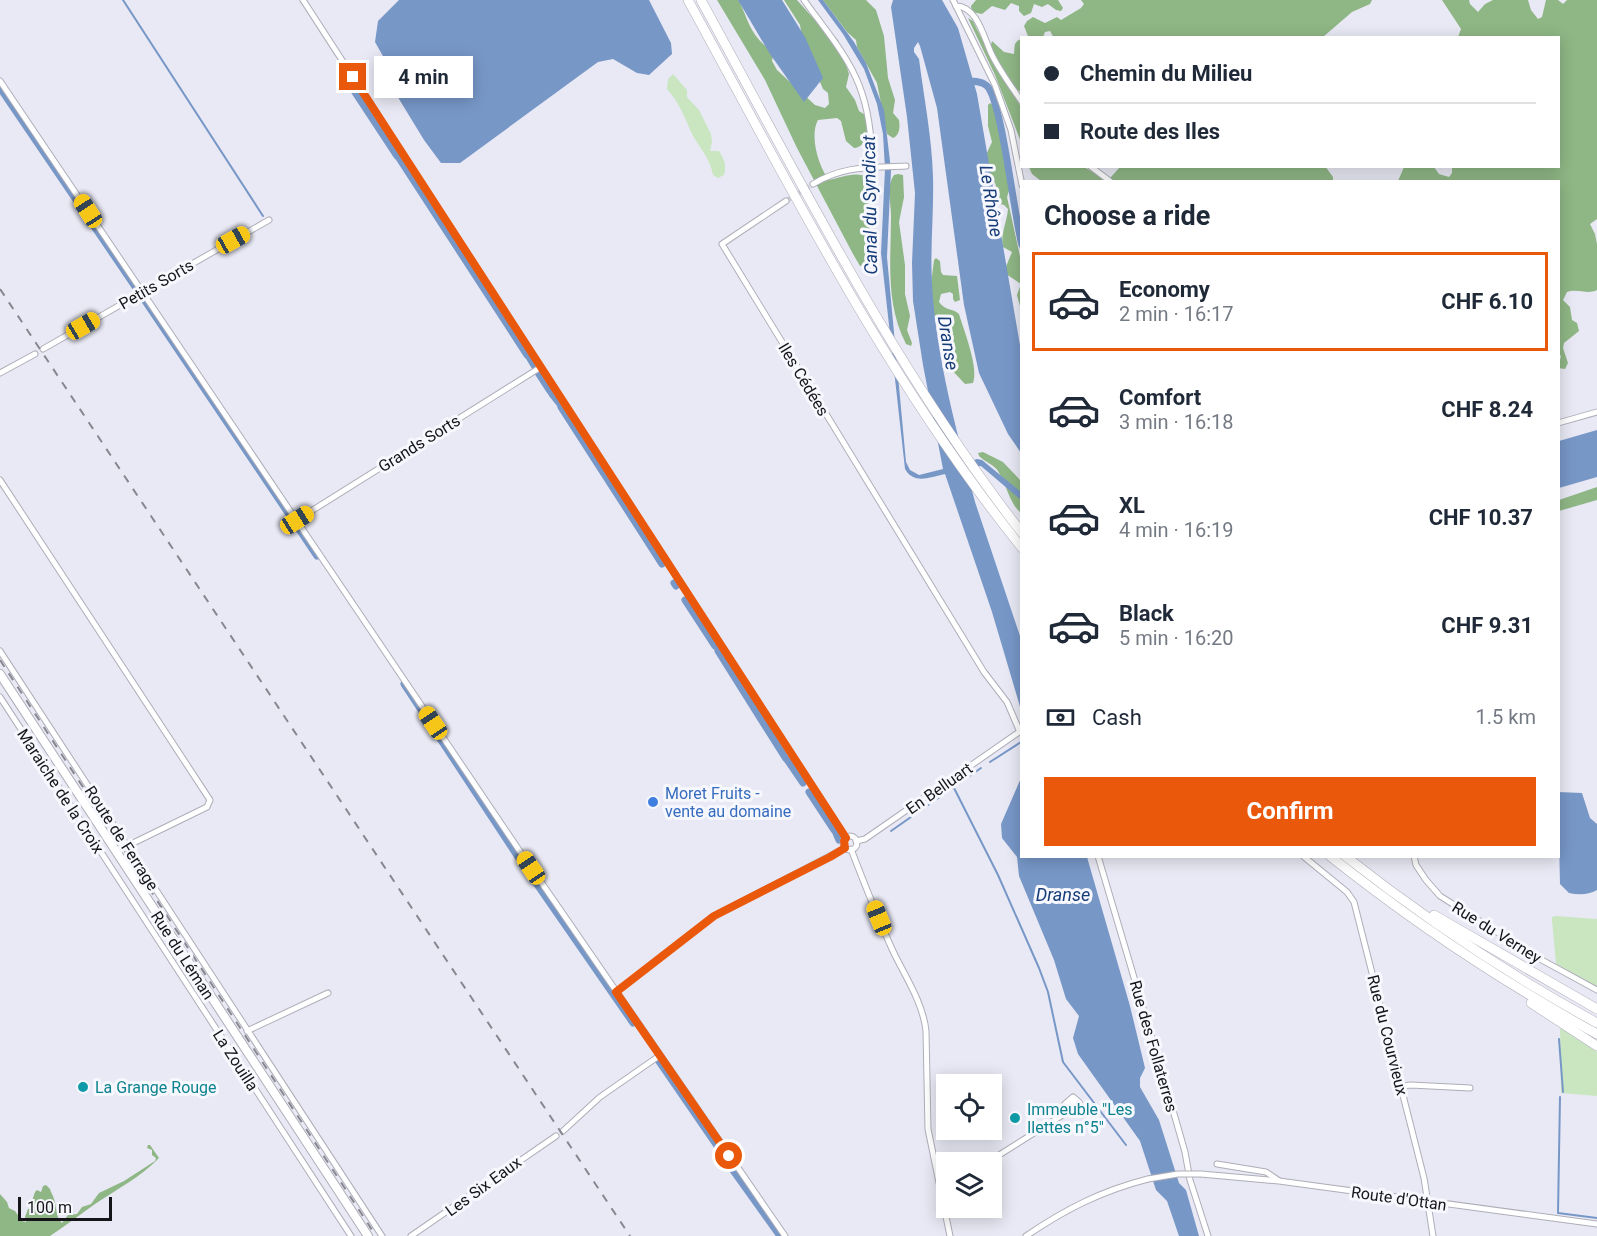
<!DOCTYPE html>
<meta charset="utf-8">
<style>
body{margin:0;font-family:Roboto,sans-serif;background:#f2f2f3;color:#1f2937;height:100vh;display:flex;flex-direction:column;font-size:22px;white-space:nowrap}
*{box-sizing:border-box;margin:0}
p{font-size:20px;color:#747a83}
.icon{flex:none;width:33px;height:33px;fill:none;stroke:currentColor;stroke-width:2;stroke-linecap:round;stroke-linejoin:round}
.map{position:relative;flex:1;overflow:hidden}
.drawer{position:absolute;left:1020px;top:180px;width:540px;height:678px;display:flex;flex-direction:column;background:#fff;border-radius:0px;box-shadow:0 3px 15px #0003}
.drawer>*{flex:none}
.banner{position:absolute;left:1020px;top:36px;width:540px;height:132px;border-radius:0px;box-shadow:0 3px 15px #0003;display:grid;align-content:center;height:132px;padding:0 24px;background:#fff}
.tools{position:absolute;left:936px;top:1074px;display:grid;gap:12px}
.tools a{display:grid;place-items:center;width:66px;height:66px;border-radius:0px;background:#fff;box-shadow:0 3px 15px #0003;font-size:30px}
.scale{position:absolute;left:18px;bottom:15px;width:94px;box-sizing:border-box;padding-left:6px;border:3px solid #151519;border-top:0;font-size:16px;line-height:21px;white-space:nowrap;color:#151519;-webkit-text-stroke:4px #f7f7fe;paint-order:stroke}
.end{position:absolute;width:27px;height:27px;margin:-14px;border:8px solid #ea580c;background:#fff;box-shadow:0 0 0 3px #fff}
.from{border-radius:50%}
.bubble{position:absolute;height:42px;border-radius:0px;background:#fff;box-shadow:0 3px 15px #0003;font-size:20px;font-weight:700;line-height:42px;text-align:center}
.car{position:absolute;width:18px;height:36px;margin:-18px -9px;border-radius:8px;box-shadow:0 0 4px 2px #0007;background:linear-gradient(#f5c518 24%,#345 0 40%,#f5c518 0 76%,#345 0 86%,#f5c518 0)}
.banner b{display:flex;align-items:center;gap:21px;height:57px;font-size:22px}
.banner b+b{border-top:2px solid #e0e1e3}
.banner i{width:15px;height:15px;background:#1f2937}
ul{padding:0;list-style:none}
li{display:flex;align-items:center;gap:18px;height:99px;margin:0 12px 9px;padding:0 12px;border:3px solid transparent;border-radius:0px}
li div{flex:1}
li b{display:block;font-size:22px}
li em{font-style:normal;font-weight:700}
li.selected{border-color:#ea580c}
li>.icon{width:54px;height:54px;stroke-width:1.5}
h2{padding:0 24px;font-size:27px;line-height:72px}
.pay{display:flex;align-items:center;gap:15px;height:66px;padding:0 24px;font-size:22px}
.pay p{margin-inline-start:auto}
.primary-button{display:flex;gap:12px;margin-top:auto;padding:12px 24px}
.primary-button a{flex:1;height:69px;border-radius:0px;background:#ea580c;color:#fff;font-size:24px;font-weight:700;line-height:69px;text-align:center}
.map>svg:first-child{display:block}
.green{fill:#c9e6c1}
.forest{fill:#8fb685}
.water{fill:#7797c7}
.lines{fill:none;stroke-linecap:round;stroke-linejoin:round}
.stream{stroke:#7797c7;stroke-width:2}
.canal{stroke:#7797c7;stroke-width:7}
.minor-tunnel{stroke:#c9c9d4;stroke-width:5;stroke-dasharray:5 2.5;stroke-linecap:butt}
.minor-casing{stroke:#aeaeb9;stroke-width:7}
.primary-casing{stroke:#aeaeb9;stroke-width:10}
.motorway-casing{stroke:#aeaeb9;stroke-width:10}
.minor{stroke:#fff;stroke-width:5}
.primary{stroke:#fff;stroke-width:8}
.motorway{stroke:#fff;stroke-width:9}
.rail{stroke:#878790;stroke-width:2;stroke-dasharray:8 8;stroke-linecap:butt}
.minor-bridge-casing{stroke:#aeaeb9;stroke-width:7;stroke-linecap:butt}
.minor-bridge{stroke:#fff;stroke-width:5}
.route{stroke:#ea580c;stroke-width:8}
.shop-dot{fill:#3f7fe0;stroke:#f7f7fe;stroke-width:2}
.culture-dot{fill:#0f9aa8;stroke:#f7f7fe;stroke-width:2}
.labels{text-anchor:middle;stroke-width:6;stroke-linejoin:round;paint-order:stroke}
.street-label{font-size:16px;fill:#151519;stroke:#f7f7fe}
.shop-label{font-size:16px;fill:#366cbe;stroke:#f7f7fe;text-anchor:start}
.culture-label{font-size:16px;fill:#0d838f;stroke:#f7f7fe;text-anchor:start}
.water-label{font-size:18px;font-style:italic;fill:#163d78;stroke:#f7f7fe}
</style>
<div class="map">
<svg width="1597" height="1236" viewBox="0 0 1597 1236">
<rect width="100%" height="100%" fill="#e9e9f5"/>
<!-- green -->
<g class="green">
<path d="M673,74L687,90V97L699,110L711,134L712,142L710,151H719C724,159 727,165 724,175L718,178L713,175C710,158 700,149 692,134C685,118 679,102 667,89L668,79Z"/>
<path d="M1556,916L1597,919V987L1556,964L1552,920V917Z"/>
<path d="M1560,1028L1597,1052V1096L1561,1093Z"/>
</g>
<!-- forest -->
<g class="forest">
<path d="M717,0H739C749,23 752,39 774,52L772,61L777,70L815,105L825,108L829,104L828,93L823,89L803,42L800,25L784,0H797L813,18L838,40L849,74L846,87L855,100L859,111L870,118L871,122C867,131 866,148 854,148L846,141L841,121L837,118L818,120C809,136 819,167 829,180C840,178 856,171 866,177L871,239L867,266H860L853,254L797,148L765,80Z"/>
<path d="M823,0H866L876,10L884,36L888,78L895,100L893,113L899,120C900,127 900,135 893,138L887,134L877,83L857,47L856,40L847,32Z"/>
<path d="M976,0H1058L1063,8L1061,11L1056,10L1048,4L1042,7L1034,4L1031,13L1024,16L1019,11V6L1011,3L1005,10L992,6L982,14L972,12L971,6Z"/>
<path d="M1081,0H1372L1370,4L1352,12L1323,37L1054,38L1050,31L1045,32L1043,37H1025L1028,36L1024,26L1027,21L1033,17L1045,23L1057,17L1061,20L1081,8L1084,4Z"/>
<path d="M1442,0H1469L1470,4L1478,12L1485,4L1493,0H1528L1531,10L1538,19L1542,17L1546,0H1558L1563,4L1567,0H1597V219L1590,224L1595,234L1597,244V290C1587,295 1577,288 1567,292L1563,300L1570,307L1572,320L1577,323L1579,331L1564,343L1563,348L1568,363L1565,369L1558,368L1561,356L1558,353V182L1398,181L1404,167H1434L1439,174L1449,177L1452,173V167L1558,166V38L1458,37L1461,29Z"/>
<path d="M968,18L973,21L993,62L1021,107V142L995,75Z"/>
<path d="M1021,39L1020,65L1021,92C1007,84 998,62 990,48L992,41L1004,52L1014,54C1015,47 1013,42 1021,39Z"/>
<path d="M990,103L996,108L1011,184L1007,197L1021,261V310L1017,295L1021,284L1006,274L1005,269L1012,252L1003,247C1000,235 1007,222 1008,209L1004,205L992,202L991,197L997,189L995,183L987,173L984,159L992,142L988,126V105Z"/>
<path d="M1325,166L1333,177V181L1301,180L1115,182L1110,178L1120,167Z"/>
<path d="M1029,167H1084L1108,181H1041L1032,174Z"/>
<path d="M898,174L903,175L904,197L899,222L905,265V294L910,316L907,330L912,343L911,346L906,344C885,303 891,260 891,216C891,203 886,186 894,175Z"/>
<path d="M936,258L940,261L941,272L943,275L957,276L960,300L955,302L953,299V294L950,292L941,294L939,302C945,311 953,308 959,314C964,331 979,368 973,383L965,384L950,368L946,361L945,338L933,313L930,292L934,260Z"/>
<path d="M983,452L1003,462L1021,481V513C1009,503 1007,485 998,471C993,464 985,462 979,456L978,453Z"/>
<path d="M1597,487V500L1559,511V500Z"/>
<path d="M148,1145H150L159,1158C141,1177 117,1189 95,1204C80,1215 66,1225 50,1236H0V1194L7,1202L9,1208L15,1211L22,1221L26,1222L25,1217L28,1209L35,1206L32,1201L35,1192L37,1190L41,1192L43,1186L46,1185L50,1189C51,1193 53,1195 54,1199C57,1207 55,1216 62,1223L68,1215L77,1214L82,1207L91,1204L99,1193L124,1181L155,1161L156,1158L152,1155V1150L147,1148Z"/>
</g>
<!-- water -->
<g class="water">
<path d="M399,0H649L671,43L672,54L649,75L637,73L613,59L598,62L460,163H441L424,140L399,99L388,65L375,42L378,21Z"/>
<path d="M738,0H782L805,37L823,78L804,102L770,54Z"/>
<path d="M818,0H823L854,42L866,63L884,110L891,170L887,257L906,462L910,470L919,475L943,469L923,365L913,301L912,263L915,193L907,117L891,7L893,0H942L958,28L977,94L1021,351V453L1008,434L979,373L964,305L937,108L920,46L918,42L914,48V52L919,59C924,98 932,138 933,177C934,212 930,248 932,283C935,343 950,405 965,463L977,459L982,460L1021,492V500L981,466L966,468L975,502L1021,639V710L992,612L945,474C930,477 914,485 905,469L881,253L885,169L883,134L877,104L864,69L843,34Z"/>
<path d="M1597,430V477L1559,488V441Z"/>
<path d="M1021,778L1022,856L1087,857L1130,1006L1145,1068L1140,1078V1087L1159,1120L1179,1183L1186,1190L1199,1236H1179L1167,1201L1156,1190L1140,1141L1078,1054L1073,1038L1079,1016L1066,999L1054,960L1019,876L1017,857L1002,838L1001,824Z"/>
<path d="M1558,792L1582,793L1590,818L1597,824V890C1588,895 1579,895 1569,893L1560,884Z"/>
</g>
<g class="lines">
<!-- stream -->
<g class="stream">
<path d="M123,0L263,216"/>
<path d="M990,762L1021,742"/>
<path d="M954,788L998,875L1039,968L1048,992L1063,1062L1126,1145"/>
<path d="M891,831L981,768"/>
<path d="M1559,1039L1563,1092"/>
<path d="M1560,1097L1558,1213L1597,1218"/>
</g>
<!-- canal -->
<g class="canal">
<path d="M345,77L397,156"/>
<path d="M965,82C972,81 981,80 987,86C1002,101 1014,217 1022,245"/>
<path d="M0,88L138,291"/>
<path d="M399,158L527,355"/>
<path d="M141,295L317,556"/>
<path d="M529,357L535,367"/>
<path d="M537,371L550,391"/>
<path d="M552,394L560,404"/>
<path d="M561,407L662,564"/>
<path d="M674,583L676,586"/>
<path d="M685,600L715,646"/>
<path d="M718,651L786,759"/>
<path d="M404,684L518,857L633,1023"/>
<path d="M788,761L803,783"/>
<path d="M809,792L834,830"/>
<path d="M836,833L839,840"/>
<path d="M658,1060L724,1156"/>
<path d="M727,1162L780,1236"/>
</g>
<!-- minor-tunnel -->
<path class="minor-tunnel" d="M786,201L813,184"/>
<defs>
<g id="minor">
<path d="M303,0L846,838"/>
<path d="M804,0C823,27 847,54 859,85C869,110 872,140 872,167"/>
<path d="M953,0L995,85L1011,130L1022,185"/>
<path d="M956,6C977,6 984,38 991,53C999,70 1011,86 1022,102"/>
<path d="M0,81L519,850L785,1236"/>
<path d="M1090,166L1111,182"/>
<path d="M813,184C845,165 870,168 906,166"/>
<path d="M786,201L722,244L984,672L1007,702L1020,732"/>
<path d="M43,349L269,220"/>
<path d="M0,373L35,354"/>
<path d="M1558,423L1597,412"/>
<path d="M0,480L210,800L207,807L127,846"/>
<path d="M297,520L541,367"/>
<path d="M0,651L382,1236"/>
<path d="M0,697L351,1236"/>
<circle cx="850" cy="843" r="7"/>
<path d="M856,841L865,839L1022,730"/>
<path d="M851,849C864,883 877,916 892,949C904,975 923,1002 926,1031L928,1129L950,1236"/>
<path d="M1098,856L1162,1072L1185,1152L1190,1180L1208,1236"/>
<path d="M1303,856L1347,892L1354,902L1424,1178L1433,1236"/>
<path d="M1414,856L1416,865L1426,880L1440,896L1540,959L1597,990"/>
<path d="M616,992L714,916L845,848"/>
<path d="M247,1031L328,993"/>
<path d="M1401,1086L1411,1085L1470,1088"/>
<path d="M1065,1104L1073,1097L1079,1102"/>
<path d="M563,1131L600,1097L659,1056"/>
<path d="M988,1162L1080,1104L1073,1101L1074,1107"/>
<path d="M1217,1164L1266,1172L1278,1180"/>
<path d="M1201,1174L1279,1181L1597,1224"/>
<path d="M411,1236L556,1136"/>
<path d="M1026,1236C1066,1209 1101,1191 1148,1179"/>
</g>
<path id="primary" d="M0,674L368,1236"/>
<g id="motorway">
<path d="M688,0C791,188 887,380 1022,548"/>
<path d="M701,0C801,182 894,369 1022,533"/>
<path d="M1330,856C1414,923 1503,982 1597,1034"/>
<path d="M1345,856C1424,918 1509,975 1597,1023"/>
<path d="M1434,915L1597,1009"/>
<path d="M1531,1003L1597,1046"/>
</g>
</defs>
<!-- minor casing -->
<use href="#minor" class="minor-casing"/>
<!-- primary casing -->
<use href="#primary" class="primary-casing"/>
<!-- motorway casing -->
<use href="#motorway" class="motorway-casing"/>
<!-- minor -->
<use href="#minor" class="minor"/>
<!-- primary -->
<use href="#primary" class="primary"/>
<!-- motorway -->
<use href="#motorway" class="motorway"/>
<!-- rail -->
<g class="rail">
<path d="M0,289L630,1236"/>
<path d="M0,660L376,1236"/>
</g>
<defs>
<path id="minor-bridge" d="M1148,1179L1178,1174H1201"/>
</defs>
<!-- minor-bridge casing -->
<use href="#minor-bridge" class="minor-bridge-casing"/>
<!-- minor-bridge -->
<use href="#minor-bridge" class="minor-bridge"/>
</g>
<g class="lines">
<!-- route -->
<path class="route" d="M353,77L846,838L844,841L845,848L830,857L714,916L616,992L729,1156"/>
</g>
<!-- markers -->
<circle class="shop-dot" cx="653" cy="802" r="6"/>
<g class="culture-dot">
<circle cx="83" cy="1087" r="6"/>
<circle cx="1015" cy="1118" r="6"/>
</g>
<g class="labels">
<!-- street labels -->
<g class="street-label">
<text transform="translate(156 284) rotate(-30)" y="6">Petits Sorts</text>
<text transform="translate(804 379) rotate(59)" y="6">Iles Cédées</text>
<text transform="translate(419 443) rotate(-32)" y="6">Grands Sorts</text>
<text transform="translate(939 788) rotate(-35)" y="6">En Belluart</text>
<text transform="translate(61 791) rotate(57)" y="6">Maraiche de la Croix</text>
<text transform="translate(122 838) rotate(57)" y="6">Route de Ferrage</text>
<text transform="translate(1497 932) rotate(32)" y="6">Rue du Verney</text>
<text transform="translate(183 955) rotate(57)" y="6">Rue du Léman</text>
<text transform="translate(1388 1035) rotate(76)" y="6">Rue du Courvieux</text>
<text transform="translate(1154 1046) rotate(74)" y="6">Rue des Follaterres</text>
<text transform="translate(236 1060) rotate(57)" y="6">La Zouilla</text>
<text transform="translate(483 1186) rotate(-36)" y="6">Les Six Eaux</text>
<text transform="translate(1399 1198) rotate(8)" y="6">Route d'Ottan</text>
</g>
<!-- shop labels -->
<g class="shop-label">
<text x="665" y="799">Moret Fruits -<tspan x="665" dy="18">vente au domaine</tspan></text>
</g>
<!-- culture labels -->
<g class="culture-label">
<text x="95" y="1093">La Grange Rouge</text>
<text x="1027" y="1115">Immeuble "Les<tspan x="1027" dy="18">Ilettes n°5"</tspan></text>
</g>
<!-- water labels -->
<g class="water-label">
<text transform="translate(991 201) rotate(81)" y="6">Le Rhône</text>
<text transform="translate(870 205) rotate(-91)" y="6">Canal du Syndicat</text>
<text transform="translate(948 343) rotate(81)" y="6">Dranse</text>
<text x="1063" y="901">Dranse</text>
</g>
</g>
</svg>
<div class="tools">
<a><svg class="icon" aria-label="locate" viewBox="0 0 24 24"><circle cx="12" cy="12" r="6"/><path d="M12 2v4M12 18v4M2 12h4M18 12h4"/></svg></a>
<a><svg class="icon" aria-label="layers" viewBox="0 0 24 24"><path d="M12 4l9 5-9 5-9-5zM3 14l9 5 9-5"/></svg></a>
</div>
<div class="scale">100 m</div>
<i class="end from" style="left:729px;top:1156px"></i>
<i class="end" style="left:353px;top:77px"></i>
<div class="bubble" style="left:374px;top:56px;width:99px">4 min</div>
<i class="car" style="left:88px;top:211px;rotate:327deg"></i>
<i class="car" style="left:233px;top:240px;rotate:61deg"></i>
<i class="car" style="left:83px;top:326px;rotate:60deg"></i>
<i class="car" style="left:297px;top:520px;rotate:58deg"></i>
<i class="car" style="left:433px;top:723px;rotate:326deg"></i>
<i class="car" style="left:531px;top:868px;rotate:326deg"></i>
<i class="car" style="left:879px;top:918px;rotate:338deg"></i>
<div class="banner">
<b><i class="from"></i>Chemin du Milieu</b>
<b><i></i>Route des Iles</b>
</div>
<section class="drawer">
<h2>Choose a ride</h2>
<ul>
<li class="selected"><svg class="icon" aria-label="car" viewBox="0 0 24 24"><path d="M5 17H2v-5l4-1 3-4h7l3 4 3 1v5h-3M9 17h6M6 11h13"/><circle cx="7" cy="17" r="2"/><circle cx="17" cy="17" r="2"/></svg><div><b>Economy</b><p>2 min · 16:17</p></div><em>CHF 6.10</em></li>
<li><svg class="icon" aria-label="car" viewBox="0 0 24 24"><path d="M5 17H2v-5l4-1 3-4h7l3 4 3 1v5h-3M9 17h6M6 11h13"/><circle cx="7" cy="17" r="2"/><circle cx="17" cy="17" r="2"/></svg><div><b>Comfort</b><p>3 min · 16:18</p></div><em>CHF 8.24</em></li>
<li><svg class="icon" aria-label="car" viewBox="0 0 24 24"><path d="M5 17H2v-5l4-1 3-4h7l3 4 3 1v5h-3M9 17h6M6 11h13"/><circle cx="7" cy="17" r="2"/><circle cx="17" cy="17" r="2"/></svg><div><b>XL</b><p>4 min · 16:19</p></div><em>CHF 10.37</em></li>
<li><svg class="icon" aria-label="car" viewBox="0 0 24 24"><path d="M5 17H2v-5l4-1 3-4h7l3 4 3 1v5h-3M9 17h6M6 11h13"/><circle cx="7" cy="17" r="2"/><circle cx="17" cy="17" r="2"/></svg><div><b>Black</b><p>5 min · 16:20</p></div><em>CHF 9.31</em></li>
</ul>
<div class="pay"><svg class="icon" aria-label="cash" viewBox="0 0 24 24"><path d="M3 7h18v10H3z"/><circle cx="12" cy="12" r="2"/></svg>Cash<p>1.5 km</p></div>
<div class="primary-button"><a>Confirm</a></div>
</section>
</div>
